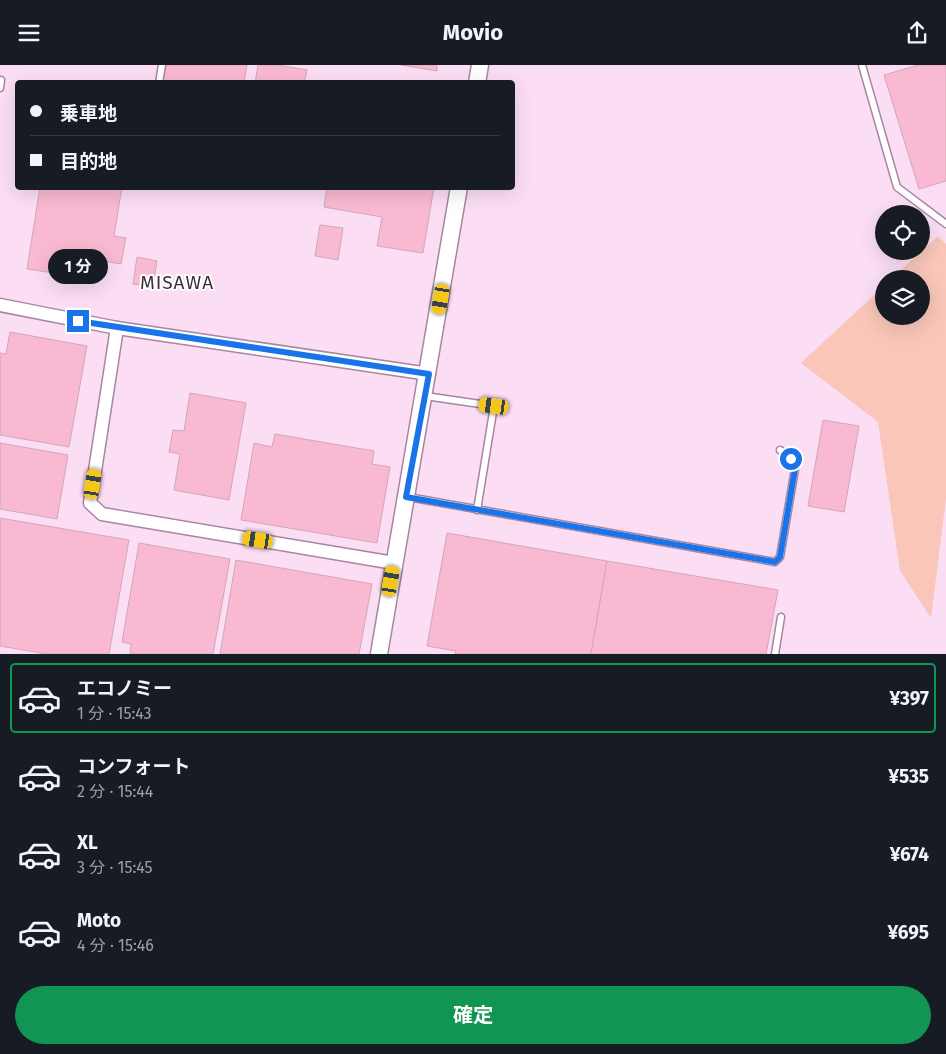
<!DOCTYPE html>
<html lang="ja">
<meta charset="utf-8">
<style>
body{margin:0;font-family:"Fira Sans","Noto Sans JP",sans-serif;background:#20242c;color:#f1f3f6;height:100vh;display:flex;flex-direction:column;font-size:19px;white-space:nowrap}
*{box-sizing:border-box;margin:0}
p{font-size:16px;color:#9ea1a6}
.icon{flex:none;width:28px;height:28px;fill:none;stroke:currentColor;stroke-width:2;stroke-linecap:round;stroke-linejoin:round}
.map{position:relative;height:589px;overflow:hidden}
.sheet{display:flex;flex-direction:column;background:#171b24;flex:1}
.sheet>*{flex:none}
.guide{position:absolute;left:15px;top:15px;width:500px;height:110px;border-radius:5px;box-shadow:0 5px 20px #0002;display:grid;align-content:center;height:110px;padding:0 15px;background:#171b24}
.fabs{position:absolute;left:875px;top:140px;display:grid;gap:10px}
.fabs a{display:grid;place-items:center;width:55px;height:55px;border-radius:50%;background:#171b24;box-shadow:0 5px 20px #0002;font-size:25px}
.end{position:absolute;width:22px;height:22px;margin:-11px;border:6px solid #1a73e8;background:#fff;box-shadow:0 0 0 2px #fff}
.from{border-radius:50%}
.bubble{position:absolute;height:35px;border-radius:18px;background:#171b24;box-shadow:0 5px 20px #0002;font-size:16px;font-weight:700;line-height:35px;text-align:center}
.car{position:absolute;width:15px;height:30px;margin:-15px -8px;border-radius:6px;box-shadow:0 0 4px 1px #0007;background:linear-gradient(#f5c518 24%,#345 0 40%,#f5c518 0 76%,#345 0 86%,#f5c518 0)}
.guide b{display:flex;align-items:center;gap:18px;height:48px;font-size:19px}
.guide b+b{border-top:1px solid #363941}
.guide i{width:12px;height:12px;background:#f1f3f6}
ul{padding:9px 0 0;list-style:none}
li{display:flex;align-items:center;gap:15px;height:70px;margin:0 10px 8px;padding:0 5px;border:2px solid transparent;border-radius:5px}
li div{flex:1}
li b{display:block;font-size:19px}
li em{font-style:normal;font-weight:700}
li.current{border-color:#119553}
li>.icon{width:45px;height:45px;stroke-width:1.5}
.cta{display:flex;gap:10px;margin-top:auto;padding:10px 15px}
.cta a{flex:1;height:58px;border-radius:30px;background:#119553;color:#fff;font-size:20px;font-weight:700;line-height:58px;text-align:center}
header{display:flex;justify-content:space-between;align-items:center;height:65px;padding:0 15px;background:#171b24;font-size:22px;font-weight:700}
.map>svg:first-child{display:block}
.green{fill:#f9c6b9}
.building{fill:#f9b9d2;stroke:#d1a7b7}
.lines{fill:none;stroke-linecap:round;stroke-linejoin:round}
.service-casing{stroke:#a786a0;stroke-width:9}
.minor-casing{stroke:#a786a0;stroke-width:15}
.tertiary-casing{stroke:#a786a0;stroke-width:19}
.service{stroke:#fff;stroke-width:6}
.minor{stroke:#fff;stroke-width:12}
.tertiary{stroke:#fff;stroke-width:16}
.route{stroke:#1a73e8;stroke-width:6}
.labels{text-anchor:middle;stroke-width:4;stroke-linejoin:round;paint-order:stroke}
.quarter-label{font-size:19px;letter-spacing:1px;fill:#3d2f3a;stroke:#fff}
</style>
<header><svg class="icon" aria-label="menu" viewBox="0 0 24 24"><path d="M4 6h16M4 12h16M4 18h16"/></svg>Movio<svg class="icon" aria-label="share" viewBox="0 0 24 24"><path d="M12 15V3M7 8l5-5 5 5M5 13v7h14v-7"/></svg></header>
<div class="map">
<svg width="946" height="589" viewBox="0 0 946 589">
<rect width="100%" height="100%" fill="#fbdef4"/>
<!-- green -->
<path class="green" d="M938,171L946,179V433L931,553L900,506L878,357L801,298L884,221V251H921V214H891Z"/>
<!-- building -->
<g class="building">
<path d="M164,0H247L244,18H161Z"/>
<path d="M258,0H278L307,5L304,18H255Z"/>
<path d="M401,0H437V6Z"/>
<path d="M918,0H946V116L919,124L884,10Z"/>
<path d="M40,122H122L114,171L126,173L121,199L80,192L78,206L62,204L61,209L27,204Z"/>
<path d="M327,122H434L423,188L377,181L382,152L324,142Z"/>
<path d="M320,160L343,163L338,195L315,191Z"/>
<path d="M137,192L157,196L153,222L133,219Z"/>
<path d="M10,267L87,281L69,382L0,370V288L6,289Z"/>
<path d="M190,328L246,338L229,435L174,425L180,389L169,387L173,365L184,366Z"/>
<path d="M823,355L859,361L844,447L808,441Z"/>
<path d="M275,369L374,386L372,399L390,402L377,478L241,455L254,378L272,382Z"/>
<path d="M0,378L68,390L57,454L0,444Z"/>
<path d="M0,453L129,475L109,589H47L0,581Z"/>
<path d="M447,468L607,496L591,589H455L456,586L427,581Z"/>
<path d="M139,478L230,494L213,589H130L131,579L122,577Z"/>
<path d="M236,495L372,519L359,589H220Z"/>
<path d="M607,496L778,525L766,589H591Z"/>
</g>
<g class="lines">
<defs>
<g id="service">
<path d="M862,0L897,122L946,159"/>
<path d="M159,18L162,0"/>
<path d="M0,23L1,15"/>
<path d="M425,331L494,341L477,445"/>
<path d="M408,432L775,497L780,492L795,404L791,394L780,385"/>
<path d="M775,589L781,552"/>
</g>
<g id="minor">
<path d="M0,240L117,263L429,309"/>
<path d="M117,263L90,438L102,449L394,498"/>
</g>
<g id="tertiary">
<path d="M477,18L480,0"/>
<path d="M379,589L459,122"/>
</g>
</defs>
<!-- service casing -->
<use href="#service" class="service-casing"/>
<!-- minor casing -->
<use href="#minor" class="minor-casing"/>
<!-- tertiary casing -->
<use href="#tertiary" class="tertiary-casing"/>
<!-- service -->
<use href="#service" class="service"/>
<!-- minor -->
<use href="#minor" class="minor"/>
<!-- tertiary -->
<use href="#tertiary" class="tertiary"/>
</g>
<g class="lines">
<!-- route -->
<path class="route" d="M78,256L429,309L406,432L775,497L780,492L795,404L791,394"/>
</g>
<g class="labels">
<!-- quarter labels -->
<g class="quarter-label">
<text x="177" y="224">MISAWA</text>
</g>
</g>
</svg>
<div class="fabs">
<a><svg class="icon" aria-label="locate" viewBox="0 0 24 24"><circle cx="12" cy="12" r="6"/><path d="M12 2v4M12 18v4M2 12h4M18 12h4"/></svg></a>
<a><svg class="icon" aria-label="layers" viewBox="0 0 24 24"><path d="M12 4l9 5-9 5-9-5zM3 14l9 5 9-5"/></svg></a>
</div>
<i class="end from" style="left:791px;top:394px"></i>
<i class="end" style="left:78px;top:256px"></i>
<div class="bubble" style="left:48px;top:184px;width:60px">1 分</div>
<i class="car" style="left:441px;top:234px;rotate:190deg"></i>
<i class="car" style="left:494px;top:341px;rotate:278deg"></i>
<i class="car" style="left:93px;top:419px;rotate:9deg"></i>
<i class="car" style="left:258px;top:475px;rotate:279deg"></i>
<i class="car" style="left:391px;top:516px;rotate:10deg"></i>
<div class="guide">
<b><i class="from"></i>乗車地</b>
<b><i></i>目的地</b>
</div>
</div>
<section class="sheet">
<ul>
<li class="current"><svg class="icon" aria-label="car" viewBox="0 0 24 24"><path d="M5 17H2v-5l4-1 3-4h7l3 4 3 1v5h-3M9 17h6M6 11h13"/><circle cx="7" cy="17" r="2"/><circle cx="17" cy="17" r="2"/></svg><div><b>エコノミー</b><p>1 分 · 15:43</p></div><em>¥397</em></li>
<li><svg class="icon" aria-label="car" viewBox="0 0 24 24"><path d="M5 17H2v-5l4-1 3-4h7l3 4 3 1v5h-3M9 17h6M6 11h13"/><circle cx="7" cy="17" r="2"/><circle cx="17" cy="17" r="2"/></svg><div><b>コンフォート</b><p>2 分 · 15:44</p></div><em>¥535</em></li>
<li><svg class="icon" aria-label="car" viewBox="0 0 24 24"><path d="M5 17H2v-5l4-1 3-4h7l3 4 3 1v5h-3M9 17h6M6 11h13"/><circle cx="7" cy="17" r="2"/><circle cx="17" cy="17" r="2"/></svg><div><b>XL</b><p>3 分 · 15:45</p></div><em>¥674</em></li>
<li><svg class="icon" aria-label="car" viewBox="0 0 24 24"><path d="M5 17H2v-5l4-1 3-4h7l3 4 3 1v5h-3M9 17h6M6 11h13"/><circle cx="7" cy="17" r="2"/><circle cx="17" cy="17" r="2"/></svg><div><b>Moto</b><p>4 分 · 15:46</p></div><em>¥695</em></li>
</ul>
<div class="cta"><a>確定</a></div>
</section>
